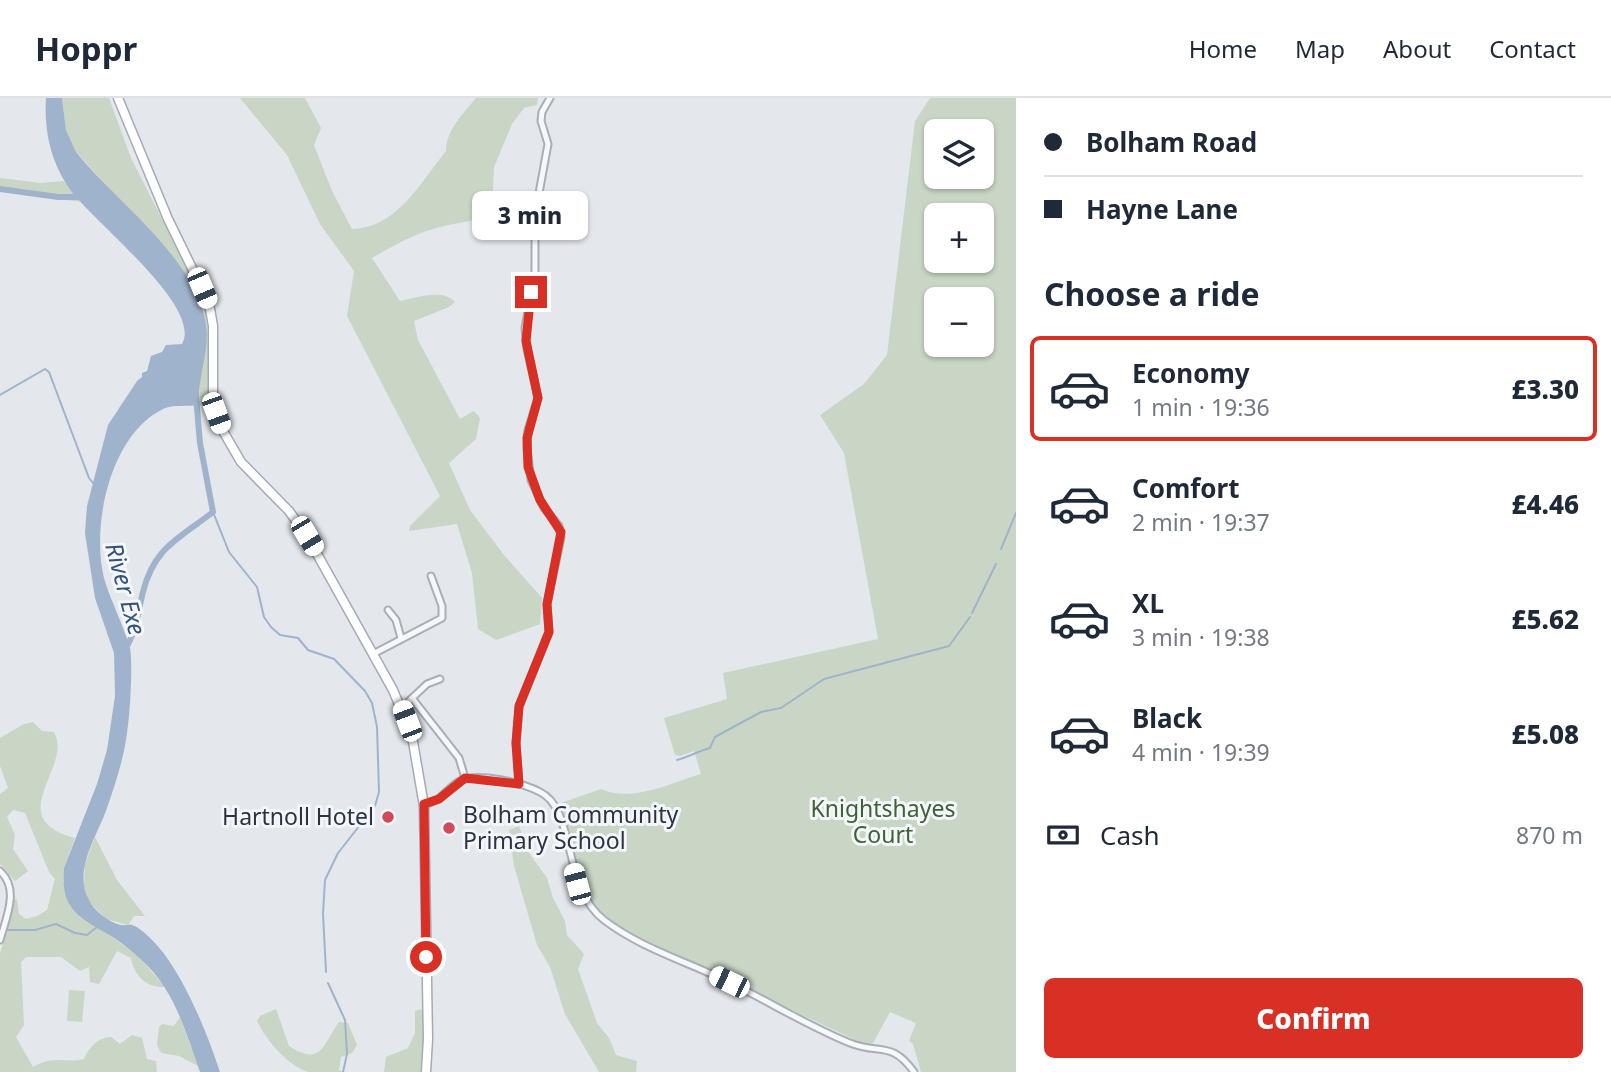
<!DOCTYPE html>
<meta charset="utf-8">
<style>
body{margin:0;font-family:"Noto Sans",sans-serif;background:#f2f2f3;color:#1f2937;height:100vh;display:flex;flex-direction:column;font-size:26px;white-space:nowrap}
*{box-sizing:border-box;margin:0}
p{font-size:23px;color:#747a83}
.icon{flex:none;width:38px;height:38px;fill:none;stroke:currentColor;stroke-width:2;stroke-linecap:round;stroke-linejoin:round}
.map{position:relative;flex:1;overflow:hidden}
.drawer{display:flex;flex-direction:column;background:#fff;width:595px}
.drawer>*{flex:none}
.guide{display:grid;align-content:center;height:154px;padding:0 28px;background:#fff}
.controls{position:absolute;left:924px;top:21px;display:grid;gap:14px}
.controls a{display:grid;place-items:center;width:70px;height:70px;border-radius:10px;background:#fff;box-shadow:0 2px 5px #0004;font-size:35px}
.end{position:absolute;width:32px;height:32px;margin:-16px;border:9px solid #d93025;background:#fff;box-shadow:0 0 0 4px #fff}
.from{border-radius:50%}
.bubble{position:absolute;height:49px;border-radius:10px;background:#fff;box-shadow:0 2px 5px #0004;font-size:23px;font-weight:800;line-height:49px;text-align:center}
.car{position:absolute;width:21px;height:42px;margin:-21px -10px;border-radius:9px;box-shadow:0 0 5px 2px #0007;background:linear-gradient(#fff 24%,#345 0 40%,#fff 0 76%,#345 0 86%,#fff 0)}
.guide b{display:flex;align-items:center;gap:24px;height:66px;font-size:26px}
.guide b+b{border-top:2px solid #e0e1e3}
.guide i{width:18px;height:18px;background:#1f2937}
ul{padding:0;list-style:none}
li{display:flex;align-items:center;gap:21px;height:105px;margin:0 14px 10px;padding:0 14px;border:4px solid transparent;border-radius:10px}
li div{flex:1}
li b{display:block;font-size:26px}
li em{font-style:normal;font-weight:800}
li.active{border-color:#d93025}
li>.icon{width:63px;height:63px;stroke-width:1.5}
h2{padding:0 28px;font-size:32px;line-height:84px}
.pay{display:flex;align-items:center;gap:18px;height:77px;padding:0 28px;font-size:26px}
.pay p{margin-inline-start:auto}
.primary-button{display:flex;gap:14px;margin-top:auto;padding:14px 28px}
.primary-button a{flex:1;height:80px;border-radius:10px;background:#d93025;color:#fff;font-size:28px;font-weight:800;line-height:80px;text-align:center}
header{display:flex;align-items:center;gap:42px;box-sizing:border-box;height:98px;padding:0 35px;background:#fff;border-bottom:2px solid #e0e1e3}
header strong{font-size:33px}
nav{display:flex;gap:38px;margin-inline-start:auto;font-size:24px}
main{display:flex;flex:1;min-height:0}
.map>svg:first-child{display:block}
.green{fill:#c9d6c5;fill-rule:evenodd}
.water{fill:#9fb4cc}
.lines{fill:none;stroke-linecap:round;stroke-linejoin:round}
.stream{stroke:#9fb4cc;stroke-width:2}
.canal{stroke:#9fb4cc;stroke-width:6}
.street-casing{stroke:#a9aeb7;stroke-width:9}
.primary-casing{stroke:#a3abb8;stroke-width:11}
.street{stroke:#f7f8fa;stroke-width:5}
.primary{stroke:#fff;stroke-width:8}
.route{stroke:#d93025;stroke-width:9}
.poi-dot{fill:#d1495b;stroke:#f4f6f9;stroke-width:2.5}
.labels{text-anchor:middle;stroke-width:6;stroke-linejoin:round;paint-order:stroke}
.park-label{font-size:23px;fill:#3f6138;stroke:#f4f6f9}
.poi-label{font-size:23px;fill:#2b3445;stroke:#f4f6f9;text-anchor:start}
.water-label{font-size:24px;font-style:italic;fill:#34527a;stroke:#f4f6f9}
</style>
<header>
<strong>Hoppr</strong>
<nav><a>Home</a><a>Map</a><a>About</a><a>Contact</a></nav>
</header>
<main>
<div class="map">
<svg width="1016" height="974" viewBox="0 0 1016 974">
<rect width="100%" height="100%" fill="#e4e7ec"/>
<!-- green -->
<g class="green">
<path d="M62,0H109L131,60L201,198C214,233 204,269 210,305L199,307L202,203L172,158L76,54L66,32Z"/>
<path d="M240,0H305L321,30L314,47L332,93L352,131C397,130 420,85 446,53C446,32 463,16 476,0H538L537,7L524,10L512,26L494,69L492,116C476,123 461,124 444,128C418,134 394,147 372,160L400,203C415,200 442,190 455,204L449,209L414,223L418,242L460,321L474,313L480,320L476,341L449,365L470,412L504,457L542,500L540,526L496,542L478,531L472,475L457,426L409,433L410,428L440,398L347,218L354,173L320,126L287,57Z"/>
<path d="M930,0H1016V974H921L913,946L909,943L916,925L890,914L872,947L860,944L656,849L617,827L598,812L582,785L561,705L601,691C632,705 671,685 701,676L694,653L680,658L675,657L664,620L727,601L723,575L878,541L844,355L820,317L864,286L887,257L915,23ZM936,33H982V79H936ZM936,117H982V163H936ZM936,201H982V247H936Z"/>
<path d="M0,80L41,85L64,83L81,104L0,93Z"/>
<path d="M33,624L42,633L54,634C74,669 0,720 75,740L64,770L63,782L70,808L139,859L165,889C147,890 134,878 131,860L117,853L99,886L90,884L89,869L80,873L61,859H26L21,864L24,927L16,939L33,969C56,956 62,966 84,961C88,950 99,939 111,939L120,946L132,937L142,940L147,961L156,963L157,974H0V856L14,802L17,801L19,816L26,821L37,818L47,812L55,781L49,774L25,715L13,712L7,719L15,737L13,751L28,773L15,783L0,766V696L8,690L0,668V640L24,626Z"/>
<path d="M519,728L529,755L547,780L553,800L565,823L567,837L584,856L578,871L597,925L609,940L616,957L637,963L636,974H599L565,916L550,869L537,847L514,768L509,732Z"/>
<path d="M95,739L117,782L145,818H134L128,827L106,821L89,804L84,787L85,766Z"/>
<path d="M69,892L85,893L82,924L67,923Z"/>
<path d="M276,911L289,948C321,969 323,947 339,924L348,925L357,947L352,955L341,959L339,972L343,974C333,974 318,974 308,974C287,967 266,942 257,923L260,918Z"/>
<path d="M421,911C430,921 424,959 423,974H384L386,959L408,950L415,935V913Z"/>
<path d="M180,919L198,968L179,958L161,955L157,947L159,929L162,926L174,928Z"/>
</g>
<!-- water -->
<path class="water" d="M46,0H62L66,32L76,54C116,104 197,161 206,227C210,254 197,280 199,307C188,309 173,306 163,311C110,337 91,427 104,480C111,504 123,526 130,550C133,565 130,618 127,635C124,659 116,684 108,707C99,736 72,771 89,802C94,813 110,825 121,827C125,828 129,826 132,827C137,828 145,835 149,839C180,867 207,934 220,974H200C190,946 181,915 165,890C152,869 131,851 111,838C80,819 60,813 64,770L97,686L107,652L115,598L114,555L95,500L85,435L87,408L108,327L137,283L142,279V275L147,273L151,258L162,254L166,247L182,246C204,207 86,119 67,87C50,61 44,31 46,0Z"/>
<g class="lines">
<!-- stream -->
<g class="stream">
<path d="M0,297L45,271L49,274L89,380L93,385"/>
<path d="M213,414L229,454L257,489L264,519L271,529L280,537L298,540L308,552L334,561L365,593L372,605L377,629L379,694L375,708L338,755L325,782L323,816L326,874"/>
<path d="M1001,451L1016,415"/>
<path d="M972,515L996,466"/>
<path d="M677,662C689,659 698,653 710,650L715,639L761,614L781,610L824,581L949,548L970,519"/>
<path d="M0,832H35L56,826L75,835L87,837L97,829"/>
<path d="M328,885L345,922L347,956L343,974"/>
</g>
<!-- canal -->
<g class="canal">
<path d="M0,91L58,99H85"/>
<path d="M125,551C136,535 138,513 143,494C154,449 180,440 213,414L200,345L196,299"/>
</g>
<defs>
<g id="street">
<path d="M388,512L396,522L401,540"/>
<path d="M373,556L442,520V508L431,478"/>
<path d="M412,600L459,660L465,680"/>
<path d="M409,603L427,586L440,581"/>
<path d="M519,686L516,645L519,609L549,534L547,506L561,439L559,428L544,410L531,382L527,351L528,332L538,300L527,251L525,230L535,173V117L548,46L541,23L542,14L550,0"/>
<path d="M424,706C441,704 445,692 458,684C475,673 523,685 540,694C576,711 562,790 604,822C638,848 679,861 718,879C762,899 805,927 850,945C880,957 891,942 914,974"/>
<path d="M0,773C20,791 6,820 0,842"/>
</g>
<path id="primary" d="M118,0L168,121L209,205L213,228V297L223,333L241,364L289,413L307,438L393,592L412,638L424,708L428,941L426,974"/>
</defs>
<!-- street casing -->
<use href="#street" class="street-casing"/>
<!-- primary casing -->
<use href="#primary" class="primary-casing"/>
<!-- street -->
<use href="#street" class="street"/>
<!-- primary -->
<use href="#primary" class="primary"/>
</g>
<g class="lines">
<!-- route -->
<path class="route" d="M426,859L424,706L439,701L465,680L519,686L516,645L519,608L549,534L547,506L561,434L540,402L528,369L527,340L538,300L526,243L531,194"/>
</g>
<!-- markers -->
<g class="poi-dot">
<circle cx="388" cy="719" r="7"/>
<circle cx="449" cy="730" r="7"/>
</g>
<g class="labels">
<!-- park labels -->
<g class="park-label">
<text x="883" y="719">Knightshayes<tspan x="883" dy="26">Court</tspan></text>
</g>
<!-- poi labels -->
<g class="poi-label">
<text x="463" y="725">Bolham Community<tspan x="463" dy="26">Primary School</tspan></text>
<text x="374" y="727" text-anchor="end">Hartnoll Hotel</text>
</g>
<!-- water labels -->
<g class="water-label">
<text transform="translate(125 491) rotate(75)" y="8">River Exe</text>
</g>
</g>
</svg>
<div class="controls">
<a><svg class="icon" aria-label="layers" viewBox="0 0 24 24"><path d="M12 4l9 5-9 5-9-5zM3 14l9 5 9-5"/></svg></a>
<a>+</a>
<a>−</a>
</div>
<i class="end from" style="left:426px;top:859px"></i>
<i class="end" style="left:531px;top:194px"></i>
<div class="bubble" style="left:472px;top:93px;width:116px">3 min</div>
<i class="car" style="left:202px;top:190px;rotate:157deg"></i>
<i class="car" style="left:216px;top:315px;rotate:160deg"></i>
<i class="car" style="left:307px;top:438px;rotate:149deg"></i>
<i class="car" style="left:407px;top:623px;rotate:339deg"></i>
<i class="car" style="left:577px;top:786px;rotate:345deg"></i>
<i class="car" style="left:729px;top:884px;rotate:296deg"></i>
</div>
<section class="drawer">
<div class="guide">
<b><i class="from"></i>Bolham Road</b>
<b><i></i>Hayne Lane</b>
</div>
<h2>Choose a ride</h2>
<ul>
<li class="active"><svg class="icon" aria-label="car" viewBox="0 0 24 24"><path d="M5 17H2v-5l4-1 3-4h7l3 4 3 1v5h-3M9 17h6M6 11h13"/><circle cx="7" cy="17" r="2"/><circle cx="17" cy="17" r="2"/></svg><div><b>Economy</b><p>1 min · 19:36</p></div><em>£3.30</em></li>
<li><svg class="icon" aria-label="car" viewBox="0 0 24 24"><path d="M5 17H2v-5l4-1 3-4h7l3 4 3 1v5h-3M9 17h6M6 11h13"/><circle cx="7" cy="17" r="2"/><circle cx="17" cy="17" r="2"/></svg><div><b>Comfort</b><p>2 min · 19:37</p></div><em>£4.46</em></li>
<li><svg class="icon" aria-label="car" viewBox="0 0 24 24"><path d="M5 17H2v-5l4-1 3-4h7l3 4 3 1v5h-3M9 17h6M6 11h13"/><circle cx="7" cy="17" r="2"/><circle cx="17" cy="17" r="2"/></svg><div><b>XL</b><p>3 min · 19:38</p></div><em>£5.62</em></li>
<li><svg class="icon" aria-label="car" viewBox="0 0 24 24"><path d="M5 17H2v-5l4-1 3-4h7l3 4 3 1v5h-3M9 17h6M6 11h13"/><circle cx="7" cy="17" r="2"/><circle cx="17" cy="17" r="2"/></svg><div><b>Black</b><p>4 min · 19:39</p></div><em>£5.08</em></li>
</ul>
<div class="pay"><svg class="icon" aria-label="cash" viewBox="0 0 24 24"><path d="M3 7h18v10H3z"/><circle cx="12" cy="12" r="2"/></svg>Cash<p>870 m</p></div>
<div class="primary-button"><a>Confirm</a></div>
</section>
</main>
